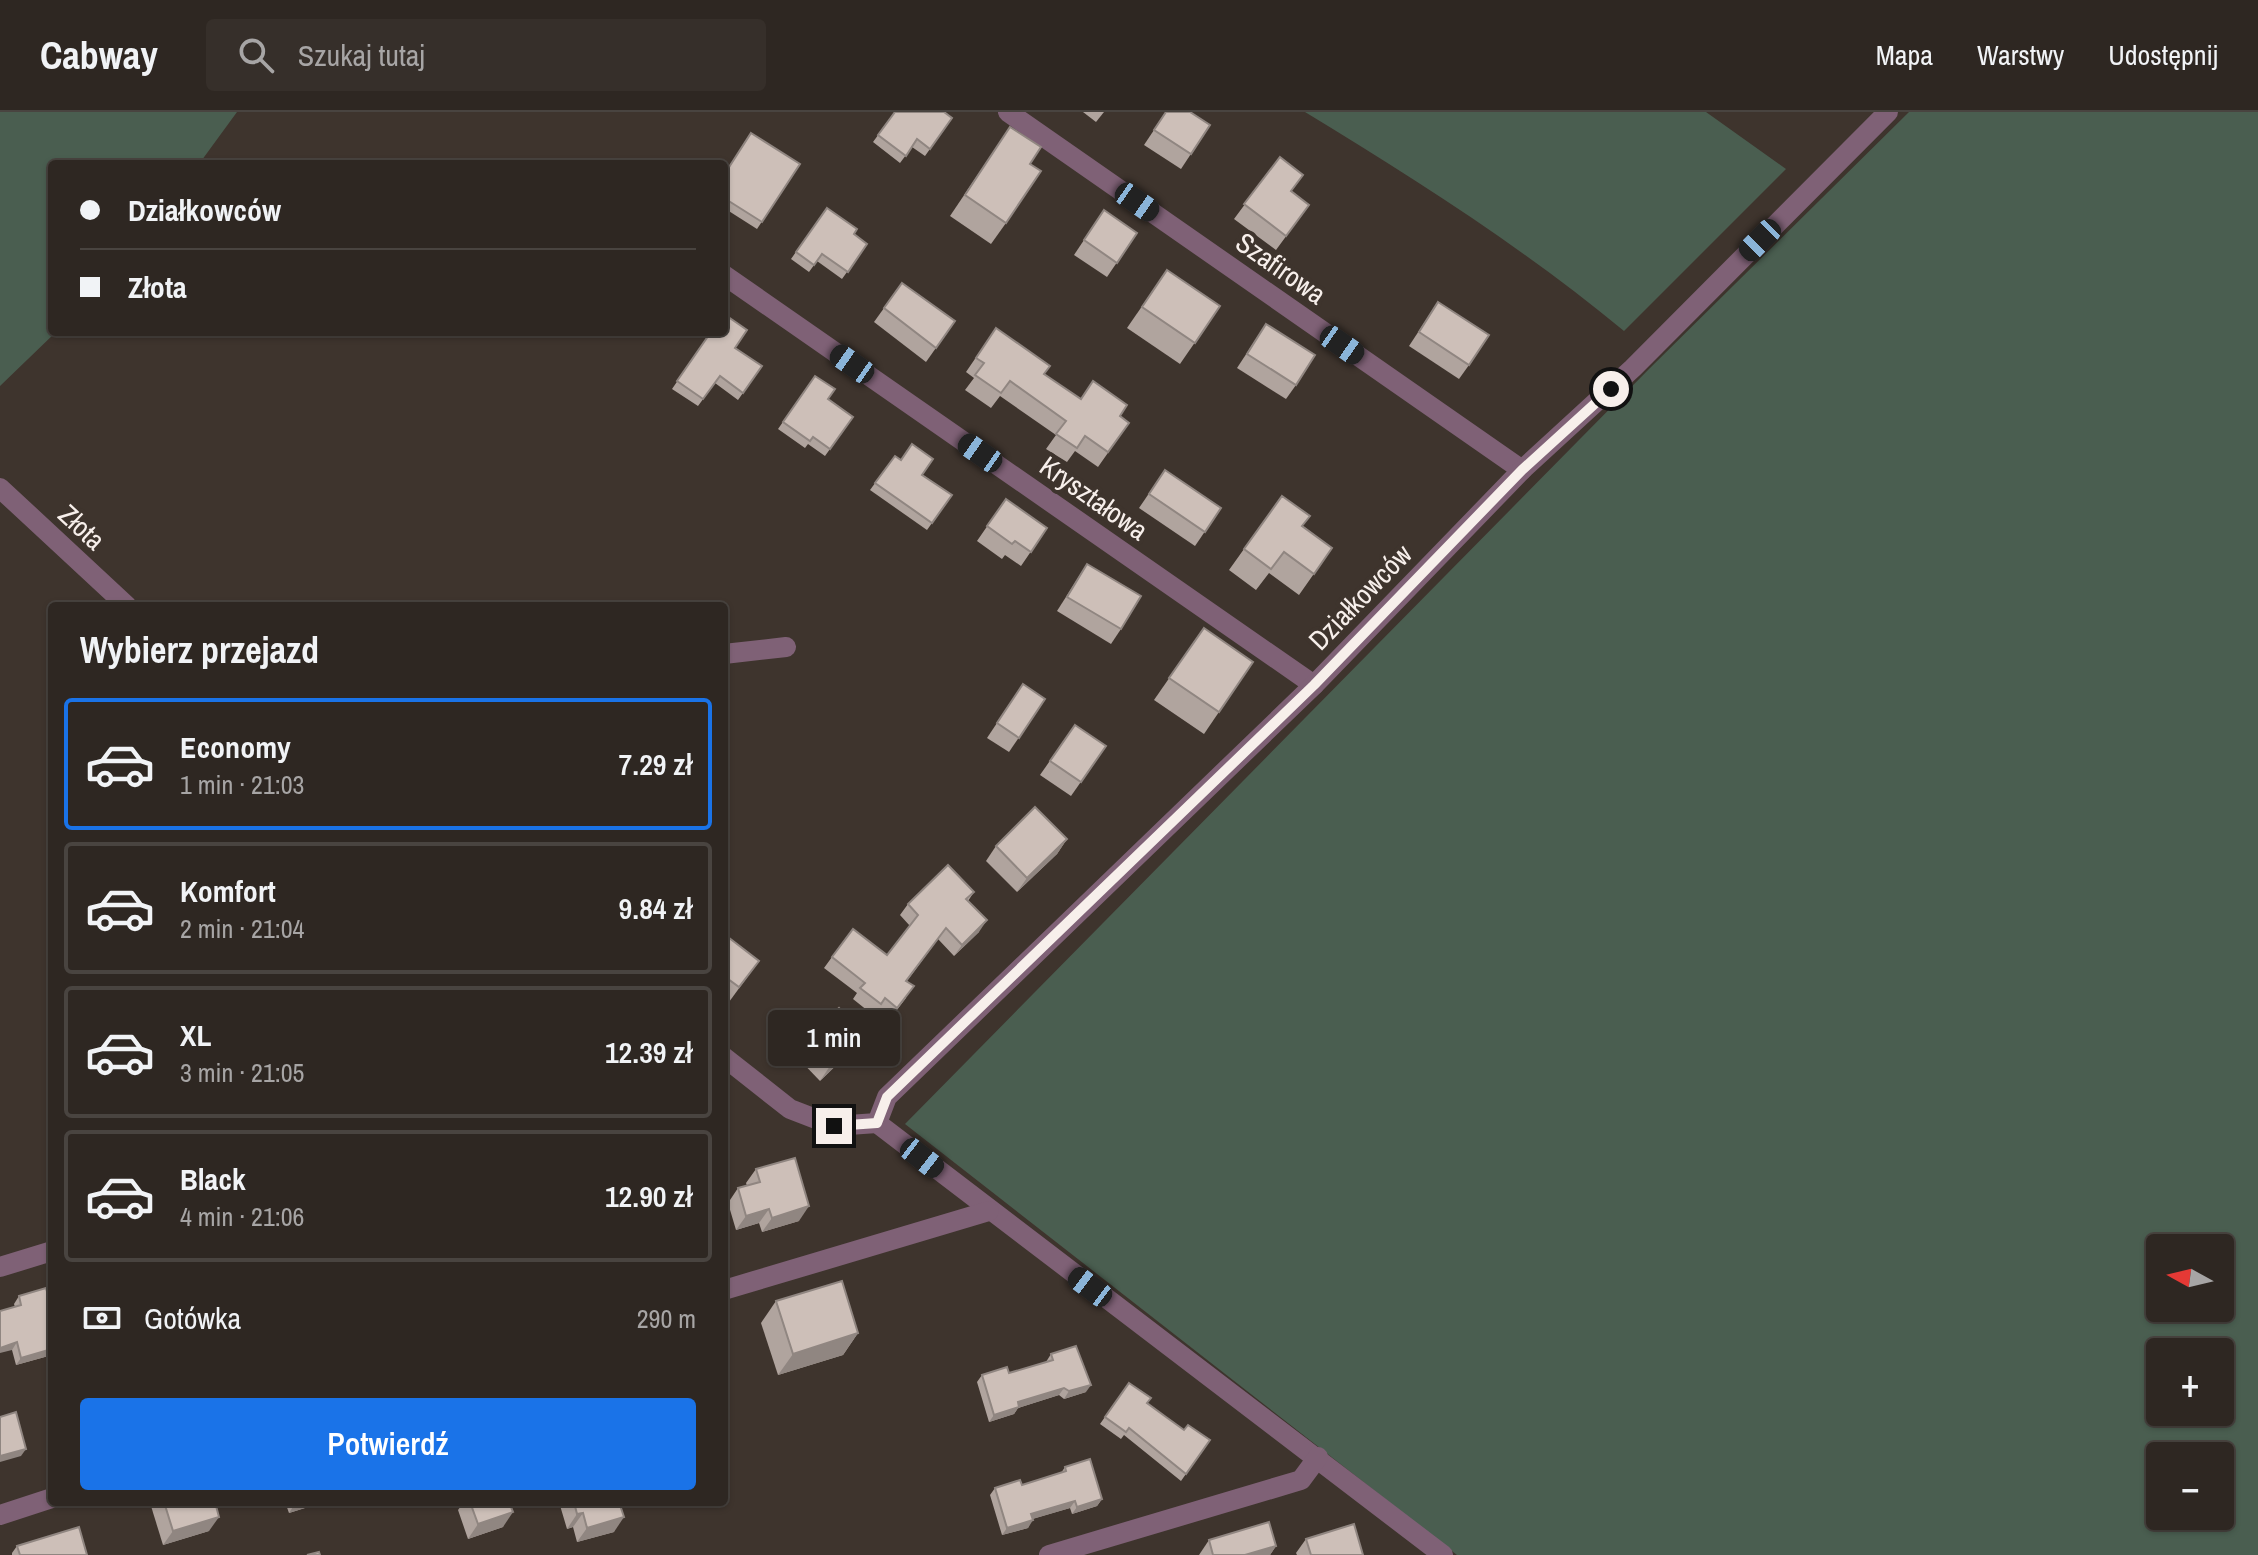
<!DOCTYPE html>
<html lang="pl">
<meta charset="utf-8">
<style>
body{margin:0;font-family:"Archivo Narrow",sans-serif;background:#362f2a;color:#f1f3f6;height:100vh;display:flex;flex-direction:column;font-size:30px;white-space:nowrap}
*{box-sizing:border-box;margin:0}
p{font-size:26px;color:#a7a5a5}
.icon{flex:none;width:44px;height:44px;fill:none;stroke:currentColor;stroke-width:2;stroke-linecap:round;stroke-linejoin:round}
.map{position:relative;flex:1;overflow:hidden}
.side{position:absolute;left:48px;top:490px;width:680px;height:904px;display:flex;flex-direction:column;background:#2e2722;border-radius:8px;box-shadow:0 2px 6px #0004,0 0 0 2px #494440}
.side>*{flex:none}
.banner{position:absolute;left:48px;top:48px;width:680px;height:176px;border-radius:8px;box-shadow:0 2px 6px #0004,0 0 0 2px #494440;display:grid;align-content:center;height:176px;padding:0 32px;background:#2e2722}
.needle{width:52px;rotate:278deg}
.tools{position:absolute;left:2146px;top:1122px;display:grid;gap:16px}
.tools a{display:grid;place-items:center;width:88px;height:88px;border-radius:8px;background:#2e2722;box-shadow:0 2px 6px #0004,0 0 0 2px #494440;font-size:40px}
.end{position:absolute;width:36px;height:36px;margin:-18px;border:10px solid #f7efeb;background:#111;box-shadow:0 0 0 4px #111}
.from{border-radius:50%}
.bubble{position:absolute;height:56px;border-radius:8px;background:#2e2722;box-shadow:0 2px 6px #0004,0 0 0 2px #494440;font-size:26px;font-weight:600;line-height:56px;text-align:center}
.car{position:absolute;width:24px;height:48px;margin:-24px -12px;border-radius:10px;box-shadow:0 0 6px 2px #0007;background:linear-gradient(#222 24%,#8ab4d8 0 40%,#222 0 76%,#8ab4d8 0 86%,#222 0)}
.banner b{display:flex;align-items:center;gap:28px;height:76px;font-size:30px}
.banner b+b{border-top:2px solid #494440}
.banner i{width:20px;height:20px;background:#f1f3f6}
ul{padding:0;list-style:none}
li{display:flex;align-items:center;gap:24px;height:132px;margin:0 16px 12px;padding:0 16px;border:4px solid #494440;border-radius:8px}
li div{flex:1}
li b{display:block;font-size:30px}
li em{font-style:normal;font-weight:600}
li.active{border-color:#1a73e8}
li>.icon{width:72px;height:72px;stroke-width:1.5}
h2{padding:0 32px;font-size:36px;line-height:96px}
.pay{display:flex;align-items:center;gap:20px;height:88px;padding:0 32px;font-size:30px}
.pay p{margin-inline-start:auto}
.button{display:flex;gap:16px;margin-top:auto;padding:16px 32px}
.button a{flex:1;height:92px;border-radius:8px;background:#1a73e8;color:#fff;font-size:32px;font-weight:600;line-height:92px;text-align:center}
header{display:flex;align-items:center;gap:48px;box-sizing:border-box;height:112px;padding:0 40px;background:#2e2722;border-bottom:2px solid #494440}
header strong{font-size:38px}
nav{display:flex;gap:44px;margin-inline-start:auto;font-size:28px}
.search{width:560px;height:72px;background:#362f2a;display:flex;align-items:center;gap:20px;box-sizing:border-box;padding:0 28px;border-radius:8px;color:#a7a5a5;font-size:30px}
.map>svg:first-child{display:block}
.green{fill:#4a5e50;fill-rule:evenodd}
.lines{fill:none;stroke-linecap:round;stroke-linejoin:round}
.minor{stroke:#7f6176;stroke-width:20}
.wall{fill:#b0a49e}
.shaded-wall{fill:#908681}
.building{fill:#cdbfb8;stroke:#908681;stroke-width:2}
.route{stroke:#f7efeb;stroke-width:10}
.labels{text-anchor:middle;stroke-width:8;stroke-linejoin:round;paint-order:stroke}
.street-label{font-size:28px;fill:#f7efeb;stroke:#3e342d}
</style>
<header>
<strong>Cabway</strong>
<div class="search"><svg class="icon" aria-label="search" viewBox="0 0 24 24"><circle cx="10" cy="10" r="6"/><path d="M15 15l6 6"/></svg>Szukaj tutaj</div>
<nav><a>Mapa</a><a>Warstwy</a><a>Udostępnij</a></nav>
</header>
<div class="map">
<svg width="2258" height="1443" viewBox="0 0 2258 1443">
<rect width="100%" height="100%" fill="#3e342d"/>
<!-- green -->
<g class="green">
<path d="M0,0H237L199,52H52V220H56L0,274Z"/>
<path d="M1305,0H1706L1786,57L1624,219C1525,137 1414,66 1305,0Z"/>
<path d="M1909,0H2258V1443H1457L905,1012L1649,257ZM2160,1136H2220V1196H2160ZM2160,1240H2220V1300H2160ZM2160,1344H2220V1404H2160Z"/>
</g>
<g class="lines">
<!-- minor -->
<g class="minor">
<path d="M1008,0L1522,358"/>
<path d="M724,163L1314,573"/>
<path d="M0,376L127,494"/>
<path d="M724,542L786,535"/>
<path d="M724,945L790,997L834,1014L877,1011"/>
<path d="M877,1011L887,985L1314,573L1522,358L1633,256L1888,0"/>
<path d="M877,1011L1443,1443"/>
<path d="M0,1155L52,1139"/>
<path d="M724,1178L989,1099"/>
<path d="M0,1403L52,1386"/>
<path d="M1049,1443L1301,1368L1318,1345"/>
</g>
</g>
<!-- wall -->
<g class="wall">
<path d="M895,0L952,6L925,44L912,35L900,51L873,30Z"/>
<path d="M1083,0H1104L1096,10Z"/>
<path d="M1166,0L1210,13L1181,57L1144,33Z"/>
<path d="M1010,15L1030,52L1006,111L991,132L950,104Z"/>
<path d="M1280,45L1291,80L1309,93L1276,138L1234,107Z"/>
<path d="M800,52L757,117L724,96V62Z"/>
<path d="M827,96L854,122L867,132L842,167L817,149L809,160L791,147Z"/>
<path d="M1104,98L1137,121L1107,165L1074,143Z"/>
<path d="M1167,158L1220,194L1180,252L1127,216Z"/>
<path d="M902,171L955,209L926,250L874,210Z"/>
<path d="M1438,190L1469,253L1459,267L1409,234Z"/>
<path d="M1266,212L1296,273L1286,287L1237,256Z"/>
<path d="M996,216L1044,262L1080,287L1120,304L1129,311L1098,355L1075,339L1067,350L1046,337L1056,323L1000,284L991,296L965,278L974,266L966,260Z"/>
<path d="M711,220L762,254L738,288L715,271L698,294L672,277Z"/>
<path d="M815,264L828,287L853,305L825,344L808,332L805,336L778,317Z"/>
<path d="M895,344L952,383L927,418L870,378Z"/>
<path d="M1165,358L1221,396L1195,434L1139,396Z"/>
<path d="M1006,387L1047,416L1021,454L1005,443L1002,447L977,429Z"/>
<path d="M1303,414L1332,436L1299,483L1269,461L1256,478L1229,458L1244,437Z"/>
<path d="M1087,452L1121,517L1111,532L1057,499Z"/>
<path d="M1204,516L1253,550L1204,622L1154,588Z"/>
<path d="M1023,572L1045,587L1009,640L987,626Z"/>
<path d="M1075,613L1106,634L1071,684L1040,663Z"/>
<path d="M1067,727L1057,742L1017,780L986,749L996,734Z"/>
<path d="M974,780L968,789L979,820L954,844L938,827L907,869L906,886L890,907L877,898L873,903L853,887L857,881L824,856L832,845L887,843L910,814L900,803L908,792Z"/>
<path d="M724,822L759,849L729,890L724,886Z"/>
<path d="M864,922L854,936L820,969L795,943L805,928Z"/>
<path d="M756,1057L799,1109L762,1120L759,1111L736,1118L728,1091L738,1076L747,1074L746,1071Z"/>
<path d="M19,1184L52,1198V1243L16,1253L12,1238L15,1195L14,1192Z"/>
<path d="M776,1189L858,1221L843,1243L778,1263L761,1211Z"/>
<path d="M1051,1242L1086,1280L1064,1287L1059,1283L1018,1296L1014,1302L989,1310L977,1270L982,1263L1009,1261L1046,1250Z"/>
<path d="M1129,1271L1147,1291L1184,1318L1210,1328L1181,1369L1124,1323L1121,1327L1100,1312Z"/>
<path d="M1065,1355L1102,1387L1097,1394L1072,1402L1070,1396L1032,1407L1028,1416L1002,1423L990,1383L995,1376L1022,1373L1061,1361Z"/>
<path d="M153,1390H215L209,1419L163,1433L151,1394Z"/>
<path d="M285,1390H324L289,1401Z"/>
<path d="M464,1390H509L503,1415L468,1427L458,1398Z"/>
<path d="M559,1390H619L614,1420L577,1430L573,1415L567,1417Z"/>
<path d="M1306,1427L1363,1443H1297L1296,1441Z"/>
<path d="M1209,1428L1276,1434L1270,1443H1199Z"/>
<path d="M17,1434L87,1443H12V1441Z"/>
</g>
<!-- shaded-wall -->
<g class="shaded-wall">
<path d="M1067,727L1057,742L1017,780L1027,766Z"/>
<path d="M987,808L979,820L954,844L962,833Z"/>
<path d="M864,922L854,936L820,969L830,954Z"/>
<path d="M809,1094L799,1109L762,1120L772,1106Z"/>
<path d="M769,1097L759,1111L736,1118L746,1104Z"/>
<path d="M858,1221L843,1243L778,1263L793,1242Z"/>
<path d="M17,1230L12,1238L0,1241V1236Z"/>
<path d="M52,1237V1243L16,1253L21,1246Z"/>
<path d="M1091,1273L1086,1280L1064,1287L1069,1279Z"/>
<path d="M1064,1276L1059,1283L1018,1296L1014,1302L989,1310L994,1303L1018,1290Z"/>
<path d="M26,1337L21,1344L0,1350V1344Z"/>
<path d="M1102,1387L1097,1394L1072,1402L1077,1395Z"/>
<path d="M1075,1389L1070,1396L1026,1409L1031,1402Z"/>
<path d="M296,1390H324L289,1401Z"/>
<path d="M513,1400L503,1415L468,1427L478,1412Z"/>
<path d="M583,1401L573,1415L567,1417L577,1402Z"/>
<path d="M219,1405L209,1419L163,1433L173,1419Z"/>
<path d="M624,1405L614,1420L577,1430L587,1416Z"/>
<path d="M1033,1408L1028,1416L1002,1423L1007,1416Z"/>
<path d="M1276,1434L1270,1443H1245Z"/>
</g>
<!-- building -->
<g class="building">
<path d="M895,0H944L952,6L930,37L917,27L906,44L878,23Z"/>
<path d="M1166,0H1190L1210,13L1191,42L1154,18Z"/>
<path d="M1010,15L1041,35L1030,52L1041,59L1006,111L965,83Z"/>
<path d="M751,21L800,52L762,110L724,86V63Z"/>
<path d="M1280,45L1303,63L1291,79L1309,93L1286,124L1244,92Z"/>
<path d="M827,96L857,117L854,122L867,132L848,160L822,142L814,153L796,140Z"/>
<path d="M1104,98L1137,121L1117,151L1084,128Z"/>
<path d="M1167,158L1220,194L1195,231L1142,195Z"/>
<path d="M902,171L955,209L936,236L884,196Z"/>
<path d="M1438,190L1489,223L1469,253L1419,220Z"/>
<path d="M724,202L747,218L735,236L762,254L743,281L720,264L703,287L677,269L711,220H724Z"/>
<path d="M1266,212L1315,243L1296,273L1247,242Z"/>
<path d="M996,216L1050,254L1044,262L1081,287L1093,269L1127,293L1120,304L1129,311L1108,340L1085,324L1077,336L1056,322L1066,309L1010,269L1001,281L975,263L984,251L976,246Z"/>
<path d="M815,264L835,277L828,287L853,305L830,337L813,325L810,329L783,310Z"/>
<path d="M912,332L933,347L922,363L952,383L932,411L875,371L895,344L901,348Z"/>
<path d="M1165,358L1221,396L1205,420L1149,382Z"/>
<path d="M1282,384L1310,404L1302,414L1332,436L1314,462L1284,440L1271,457L1244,437Z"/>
<path d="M1006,387L1047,416L1031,440L1015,429L1012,432L987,414Z"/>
<path d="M1087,452L1141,484L1121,517L1067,485Z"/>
<path d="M1204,516L1253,550L1219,600L1169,566Z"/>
<path d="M1023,572L1045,587L1019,626L997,611Z"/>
<path d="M1075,613L1106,634L1081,670L1050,649Z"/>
<path d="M1035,695L1067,727L1027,766L996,734Z"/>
<path d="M948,753L974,780L966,787L987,808L962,833L946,816L906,869L914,874L897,896L885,886L881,892L860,876L865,871L832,845L853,817L887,843L918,803L908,792Z"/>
<path d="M724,822L759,849L739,875L724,864Z"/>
<path d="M839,896L864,922L830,954L805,928Z"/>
<path d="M795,1046L809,1094L772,1106L769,1097L746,1104L738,1076L760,1070L756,1057Z"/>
<path d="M842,1169L858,1221L793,1242L776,1189Z"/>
<path d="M46,1176L52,1198V1237L21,1246L17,1230L0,1236V1199L21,1193L19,1184Z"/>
<path d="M1076,1234L1091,1273L1069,1279L1064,1276L1018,1290L1019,1295L994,1303L982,1263L1007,1255L1009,1261L1053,1248L1051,1242Z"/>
<path d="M1129,1271L1151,1286L1147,1291L1166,1305L1184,1318L1188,1313L1210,1328L1186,1362L1129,1316L1126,1320L1105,1305Z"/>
<path d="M16,1300L26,1337L0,1344V1305Z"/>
<path d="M1090,1347L1102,1387L1077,1395L1075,1389L1031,1402L1033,1408L1007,1416L995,1376L1020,1368L1022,1373L1066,1359L1065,1355Z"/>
<path d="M164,1390H215L219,1405L173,1419Z"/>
<path d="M470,1390H509L513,1400L478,1412Z"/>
<path d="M574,1390H619L624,1405L587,1416L583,1401L577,1402Z"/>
<path d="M1269,1410L1276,1434L1245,1443H1213L1209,1428Z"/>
<path d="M1354,1412L1363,1443H1311L1306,1427Z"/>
<path d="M79,1415L87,1443H20L17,1434Z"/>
<path d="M319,1440L320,1443H307Z"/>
</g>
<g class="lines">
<!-- route -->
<path class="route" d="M834,1014L877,1011L887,985L1314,573L1522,358L1611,277"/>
</g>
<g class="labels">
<!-- street labels -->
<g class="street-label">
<text transform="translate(1281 156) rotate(35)" y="10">Szafirowa</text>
<text transform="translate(1094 386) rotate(35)" y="10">Kryształowa</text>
<text transform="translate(82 415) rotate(43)" y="10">Złota</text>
<text transform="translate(1360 485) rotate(-46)" y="10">Działkowców</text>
</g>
</g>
</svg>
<div class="tools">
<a><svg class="needle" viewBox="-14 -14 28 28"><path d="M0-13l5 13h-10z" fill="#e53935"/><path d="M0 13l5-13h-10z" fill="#a7a5a5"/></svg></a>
<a>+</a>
<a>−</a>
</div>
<i class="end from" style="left:1611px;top:277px"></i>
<i class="end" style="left:834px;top:1014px"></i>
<div class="bubble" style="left:768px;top:898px;width:132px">1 min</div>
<i class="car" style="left:1137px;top:90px;rotate:125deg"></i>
<i class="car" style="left:1760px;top:128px;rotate:225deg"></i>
<i class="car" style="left:1342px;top:233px;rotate:125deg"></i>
<i class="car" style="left:852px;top:252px;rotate:305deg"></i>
<i class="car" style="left:980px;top:341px;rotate:305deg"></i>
<i class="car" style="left:922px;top:1046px;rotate:128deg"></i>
<i class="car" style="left:1090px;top:1175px;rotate:307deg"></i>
<div class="banner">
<b><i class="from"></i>Działkowców</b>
<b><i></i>Złota</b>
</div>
<section class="side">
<h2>Wybierz przejazd</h2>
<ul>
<li class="active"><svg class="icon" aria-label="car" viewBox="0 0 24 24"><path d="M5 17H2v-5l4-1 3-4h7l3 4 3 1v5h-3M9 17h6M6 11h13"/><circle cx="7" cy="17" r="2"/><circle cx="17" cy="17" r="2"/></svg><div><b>Economy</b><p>1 min · 21:03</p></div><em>7.29 zł</em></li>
<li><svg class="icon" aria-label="car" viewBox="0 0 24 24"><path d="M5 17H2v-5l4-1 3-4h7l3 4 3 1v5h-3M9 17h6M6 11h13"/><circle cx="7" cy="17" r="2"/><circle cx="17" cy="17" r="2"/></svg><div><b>Komfort</b><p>2 min · 21:04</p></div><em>9.84 zł</em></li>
<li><svg class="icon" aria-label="car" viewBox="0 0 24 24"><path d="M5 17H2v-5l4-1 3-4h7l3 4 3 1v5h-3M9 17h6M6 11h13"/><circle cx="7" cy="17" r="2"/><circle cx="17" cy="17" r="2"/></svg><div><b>XL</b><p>3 min · 21:05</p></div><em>12.39 zł</em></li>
<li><svg class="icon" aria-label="car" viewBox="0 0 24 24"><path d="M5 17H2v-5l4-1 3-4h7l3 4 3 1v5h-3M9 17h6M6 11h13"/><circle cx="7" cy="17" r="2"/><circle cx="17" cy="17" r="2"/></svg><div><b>Black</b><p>4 min · 21:06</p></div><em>12.90 zł</em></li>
</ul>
<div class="pay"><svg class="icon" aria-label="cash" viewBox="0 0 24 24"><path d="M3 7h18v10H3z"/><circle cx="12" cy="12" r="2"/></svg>Gotówka<p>290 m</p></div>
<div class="button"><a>Potwierdź</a></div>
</section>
</div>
